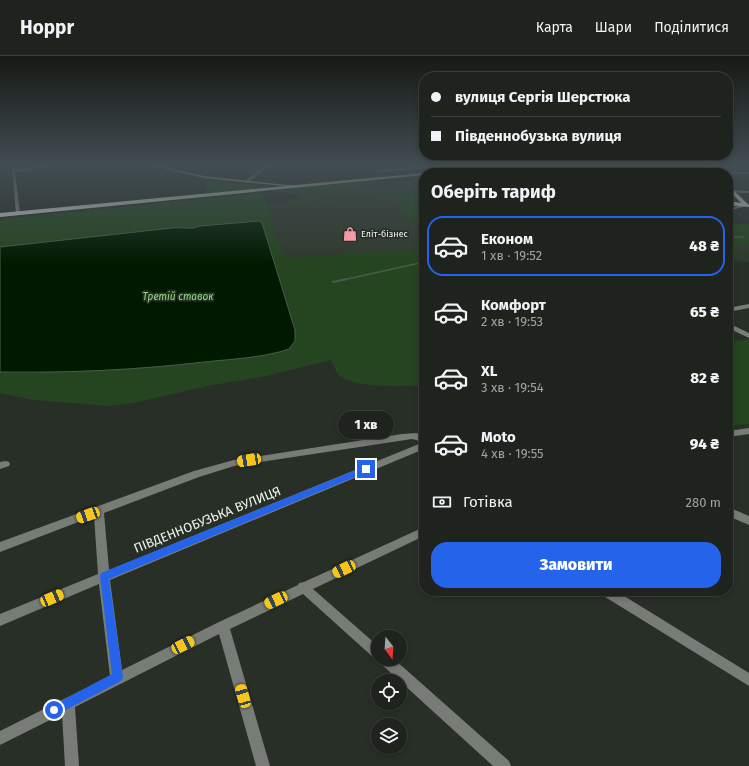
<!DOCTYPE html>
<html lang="uk">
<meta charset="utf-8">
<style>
body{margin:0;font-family:"Fira Sans",sans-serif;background:#262b26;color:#f1f3f6;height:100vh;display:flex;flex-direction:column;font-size:15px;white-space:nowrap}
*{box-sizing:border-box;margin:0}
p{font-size:13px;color:#a1a4a4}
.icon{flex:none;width:22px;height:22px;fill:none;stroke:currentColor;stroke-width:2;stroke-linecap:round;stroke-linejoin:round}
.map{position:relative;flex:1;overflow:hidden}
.panel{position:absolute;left:419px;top:112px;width:314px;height:428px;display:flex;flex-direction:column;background:#1e231d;border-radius:16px;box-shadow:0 2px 6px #0003,0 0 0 1px #3c403b}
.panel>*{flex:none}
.hud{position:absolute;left:419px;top:16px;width:314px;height:88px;border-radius:16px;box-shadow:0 2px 6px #0003,0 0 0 1px #3c403b;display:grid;align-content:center;height:88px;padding:0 12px;background:#1e231d}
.needle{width:26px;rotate:163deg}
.buttons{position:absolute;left:371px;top:574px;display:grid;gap:8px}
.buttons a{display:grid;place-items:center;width:36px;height:36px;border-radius:50%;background:#1e231d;box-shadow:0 2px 6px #0003,0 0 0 1px #3c403b;font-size:20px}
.end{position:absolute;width:18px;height:18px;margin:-9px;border:5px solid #2563eb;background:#fff;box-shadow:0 0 0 2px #fff}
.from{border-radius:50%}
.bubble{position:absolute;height:28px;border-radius:14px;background:#1e231d;box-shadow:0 2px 6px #0003,0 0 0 1px #3c403b;font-size:13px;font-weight:800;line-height:28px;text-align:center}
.car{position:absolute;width:12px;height:24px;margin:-12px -6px;border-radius:5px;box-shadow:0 0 3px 1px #0007;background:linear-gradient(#f5c518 24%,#345 0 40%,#f5c518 0 76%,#345 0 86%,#f5c518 0)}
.hud b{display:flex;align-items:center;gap:14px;height:38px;font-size:15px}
.hud b+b{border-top:1px solid #3c403b}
.hud i{width:10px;height:10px;background:#f1f3f6}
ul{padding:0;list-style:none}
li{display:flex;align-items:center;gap:12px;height:60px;margin:0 8px 6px;padding:0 4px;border:2px solid transparent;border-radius:16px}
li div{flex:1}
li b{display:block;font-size:15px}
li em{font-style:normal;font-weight:800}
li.current{border-color:#2563eb}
li>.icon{width:36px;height:36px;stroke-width:1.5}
h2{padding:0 12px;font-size:18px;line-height:48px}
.pay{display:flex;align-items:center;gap:10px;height:44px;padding:0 12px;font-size:15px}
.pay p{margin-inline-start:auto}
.button{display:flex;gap:8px;margin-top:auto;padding:8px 12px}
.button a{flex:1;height:46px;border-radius:16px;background:#2563eb;color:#fff;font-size:16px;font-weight:800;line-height:46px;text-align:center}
header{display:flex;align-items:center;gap:24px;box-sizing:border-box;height:56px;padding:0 20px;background:#1e231d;border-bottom:1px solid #3c403b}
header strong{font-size:19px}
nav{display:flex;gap:22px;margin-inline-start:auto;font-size:14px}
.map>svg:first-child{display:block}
.built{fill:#2f3a2d}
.green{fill:#244520}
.water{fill:#001a00;stroke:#485c48}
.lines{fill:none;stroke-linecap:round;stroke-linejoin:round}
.stream-far1{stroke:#485c48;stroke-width:1.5}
.stream{stroke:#485c48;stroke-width:2}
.street{fill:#787c77;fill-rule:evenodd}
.secondary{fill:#a2a9a1;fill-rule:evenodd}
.primary{fill:#c3cbc2;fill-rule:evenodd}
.route{fill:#2563eb}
.labels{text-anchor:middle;stroke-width:3.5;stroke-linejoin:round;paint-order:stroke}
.far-poi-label{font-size:9px;fill:#f0f5ef;stroke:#282f27;text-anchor:start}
.far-water-label{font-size:10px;font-style:italic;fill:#8ee085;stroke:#282f27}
.near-street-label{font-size:13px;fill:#f0f5ef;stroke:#282f27}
</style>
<header>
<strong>Hoppr</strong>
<nav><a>Карта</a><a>Шари</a><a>Поділитися</a></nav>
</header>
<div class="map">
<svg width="749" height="710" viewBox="0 0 749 710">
<rect width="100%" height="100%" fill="#282f27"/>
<!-- built -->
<g class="built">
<path d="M64,109H95L93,111L45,115L48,111Z"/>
<path d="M193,109H216L280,115L276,118L238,117L219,115Z"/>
<path d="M416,125L424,129V135L301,146L296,136Z"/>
<path d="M394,141L408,162L424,161V193L285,202L266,148L288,146L289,149Z"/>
<path d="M728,188H737L749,190V206L728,205Z"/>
</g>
<!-- green -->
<g class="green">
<path d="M490,114L542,117H456Z"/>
<path d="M212,124L235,128L278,130L207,138L206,126Z"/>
<path d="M377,124L372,129L292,138L275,136L277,133Z"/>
<path d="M424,135V161L408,163L394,141L289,149L287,144L299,143L301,146Z"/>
<path d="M260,137L263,139L285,202L424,193V330C403,329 353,334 338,318C335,314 333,308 331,304L261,321L213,329L133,347L110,350L33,344L0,337V163Z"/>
<path d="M728,168H749V190L737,188H728Z"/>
<path d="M749,283V368L728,370V286Z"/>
</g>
<!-- water -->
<path class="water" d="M259,165L262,167L295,274V285L289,293C262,302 232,303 204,306C136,314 68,317 0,316V191L172,172C182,171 191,174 200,170Z"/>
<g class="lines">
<!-- stream-far1 -->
<g class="stream-far1">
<path d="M728,181H744"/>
<path d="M343,224L424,206"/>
</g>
<!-- stream -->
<path class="stream" d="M333,226L347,223"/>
<!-- street -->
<g class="street">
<path d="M12,109H14L15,114L53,109H60L15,116L20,158L18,159L16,158Z"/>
<path d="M158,109H167L159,111Z"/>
<path d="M266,109H308L269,110L247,127H245V125Z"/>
<path d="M412,109H415L411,113L377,116L375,115L410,111Z"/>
<path d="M451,109H455L465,115L462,116Z"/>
<path d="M573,116H749V118L571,117Z"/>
<path d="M728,134L749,135V137L728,136Z"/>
<path d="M745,148L747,149L746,150L728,155V153Z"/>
<path d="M749,248V252L728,256V252Z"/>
<path d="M728,267L749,277V282L728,272Z"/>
<path d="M749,372V378L728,381V375Z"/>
<path d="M416,377L424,379V393L110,524L122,614L219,566L298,529L299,527L304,526L424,471V480L313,533L378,590V603H394L509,705L511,710H493L380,607L378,604L374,602L303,538L230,573L270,710H256L219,578L75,651L79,710H65L62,658L0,689V675L110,620L99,528L0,570V558L98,518L94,460L0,496V486L194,415L234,404L402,378ZM412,383L424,386L109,514L104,457L199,421L234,410Z"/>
<path d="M6,405L9,406L10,408L9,410L0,413V406Z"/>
<path d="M728,451L749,460V469L728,460Z"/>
<path d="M600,535H616L749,617V630L602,539Z"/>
</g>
<!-- secondary -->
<path class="secondary" d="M150,109H155L204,120L297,130L295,131L204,122Z"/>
<!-- primary -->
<g class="primary">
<path d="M704,109H708L716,117H711Z"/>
<path d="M501,112L549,117L501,114L436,117Z"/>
<path d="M424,117V119L0,161V157L424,117H425Z"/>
<path d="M728,129L749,149V151L728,149V145L741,147L728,133Z"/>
</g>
</g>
<!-- sky -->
<linearGradient id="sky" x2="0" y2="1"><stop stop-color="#161a15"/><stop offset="0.52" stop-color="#424d52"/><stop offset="1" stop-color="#424d52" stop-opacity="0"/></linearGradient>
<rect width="749" height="208" fill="url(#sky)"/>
<!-- route -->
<path class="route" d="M366,410L370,413L369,415L109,523L123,621L121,625L58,658L54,660L50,658L49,654L50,651L112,618L100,520L101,517Z"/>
<!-- icons -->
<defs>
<symbol id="shop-bare" viewBox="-9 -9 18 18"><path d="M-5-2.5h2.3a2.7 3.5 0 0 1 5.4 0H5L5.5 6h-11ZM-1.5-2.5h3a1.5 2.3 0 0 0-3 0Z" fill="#f49aa7" stroke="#282f27" stroke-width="2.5" paint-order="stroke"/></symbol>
</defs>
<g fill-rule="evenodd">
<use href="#shop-bare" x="340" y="168" width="20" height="20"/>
</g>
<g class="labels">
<!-- far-poi labels -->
<g class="far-poi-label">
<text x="361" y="181">Еліт-бізнес</text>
</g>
<!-- far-water labels -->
<g class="far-water-label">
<text x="178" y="244">Третій ставок</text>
</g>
<!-- near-street labels -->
<g class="near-street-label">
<text transform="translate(207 463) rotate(-22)" y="5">ПІВДЕННОБУЗЬКА ВУЛИЦЯ</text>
</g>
</g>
</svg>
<div class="buttons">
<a><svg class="needle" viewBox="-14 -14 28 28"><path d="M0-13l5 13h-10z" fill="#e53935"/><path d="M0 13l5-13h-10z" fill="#a1a4a4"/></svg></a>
<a><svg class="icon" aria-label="locate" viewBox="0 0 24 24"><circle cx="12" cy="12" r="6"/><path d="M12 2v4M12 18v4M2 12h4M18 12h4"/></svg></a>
<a><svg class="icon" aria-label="layers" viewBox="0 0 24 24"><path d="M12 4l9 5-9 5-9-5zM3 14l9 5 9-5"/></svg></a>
</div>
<i class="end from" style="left:54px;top:654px"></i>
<i class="end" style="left:366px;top:413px"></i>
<div class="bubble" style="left:338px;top:355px;width:56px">1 хв</div>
<i class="car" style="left:249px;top:404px;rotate:261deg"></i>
<i class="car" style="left:88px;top:459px;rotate:250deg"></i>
<i class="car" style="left:344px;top:513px;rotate:245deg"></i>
<i class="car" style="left:52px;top:542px;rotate:67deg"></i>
<i class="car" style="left:276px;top:544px;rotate:245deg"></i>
<i class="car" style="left:183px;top:589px;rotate:64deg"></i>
<i class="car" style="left:243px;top:640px;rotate:344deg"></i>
<div class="hud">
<b><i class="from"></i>вулиця Сергія Шерстюка</b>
<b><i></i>Південнобузька вулиця</b>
</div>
<section class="panel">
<h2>Оберіть тариф</h2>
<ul>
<li class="current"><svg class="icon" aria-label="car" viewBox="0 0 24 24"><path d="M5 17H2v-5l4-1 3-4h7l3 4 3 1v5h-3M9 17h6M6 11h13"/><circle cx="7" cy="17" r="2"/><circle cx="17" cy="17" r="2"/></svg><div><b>Економ</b><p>1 хв · 19:52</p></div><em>48 ₴</em></li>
<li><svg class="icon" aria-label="car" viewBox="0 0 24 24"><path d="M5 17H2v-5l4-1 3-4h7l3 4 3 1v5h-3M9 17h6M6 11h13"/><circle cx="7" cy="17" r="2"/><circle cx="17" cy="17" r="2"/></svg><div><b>Комфорт</b><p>2 хв · 19:53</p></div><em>65 ₴</em></li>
<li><svg class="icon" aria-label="car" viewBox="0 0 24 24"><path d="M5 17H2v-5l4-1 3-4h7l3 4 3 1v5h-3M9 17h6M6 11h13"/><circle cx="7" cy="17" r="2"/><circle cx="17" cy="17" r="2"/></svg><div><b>XL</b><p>3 хв · 19:54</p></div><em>82 ₴</em></li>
<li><svg class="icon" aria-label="car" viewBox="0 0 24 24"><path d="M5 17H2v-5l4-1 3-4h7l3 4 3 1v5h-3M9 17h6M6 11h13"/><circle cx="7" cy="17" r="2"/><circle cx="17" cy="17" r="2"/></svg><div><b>Moto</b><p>4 хв · 19:55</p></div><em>94 ₴</em></li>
</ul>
<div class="pay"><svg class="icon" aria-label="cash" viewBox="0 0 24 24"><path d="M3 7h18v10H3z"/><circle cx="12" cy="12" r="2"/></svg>Готівка<p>280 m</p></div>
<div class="button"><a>Замовити</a></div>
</section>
</div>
